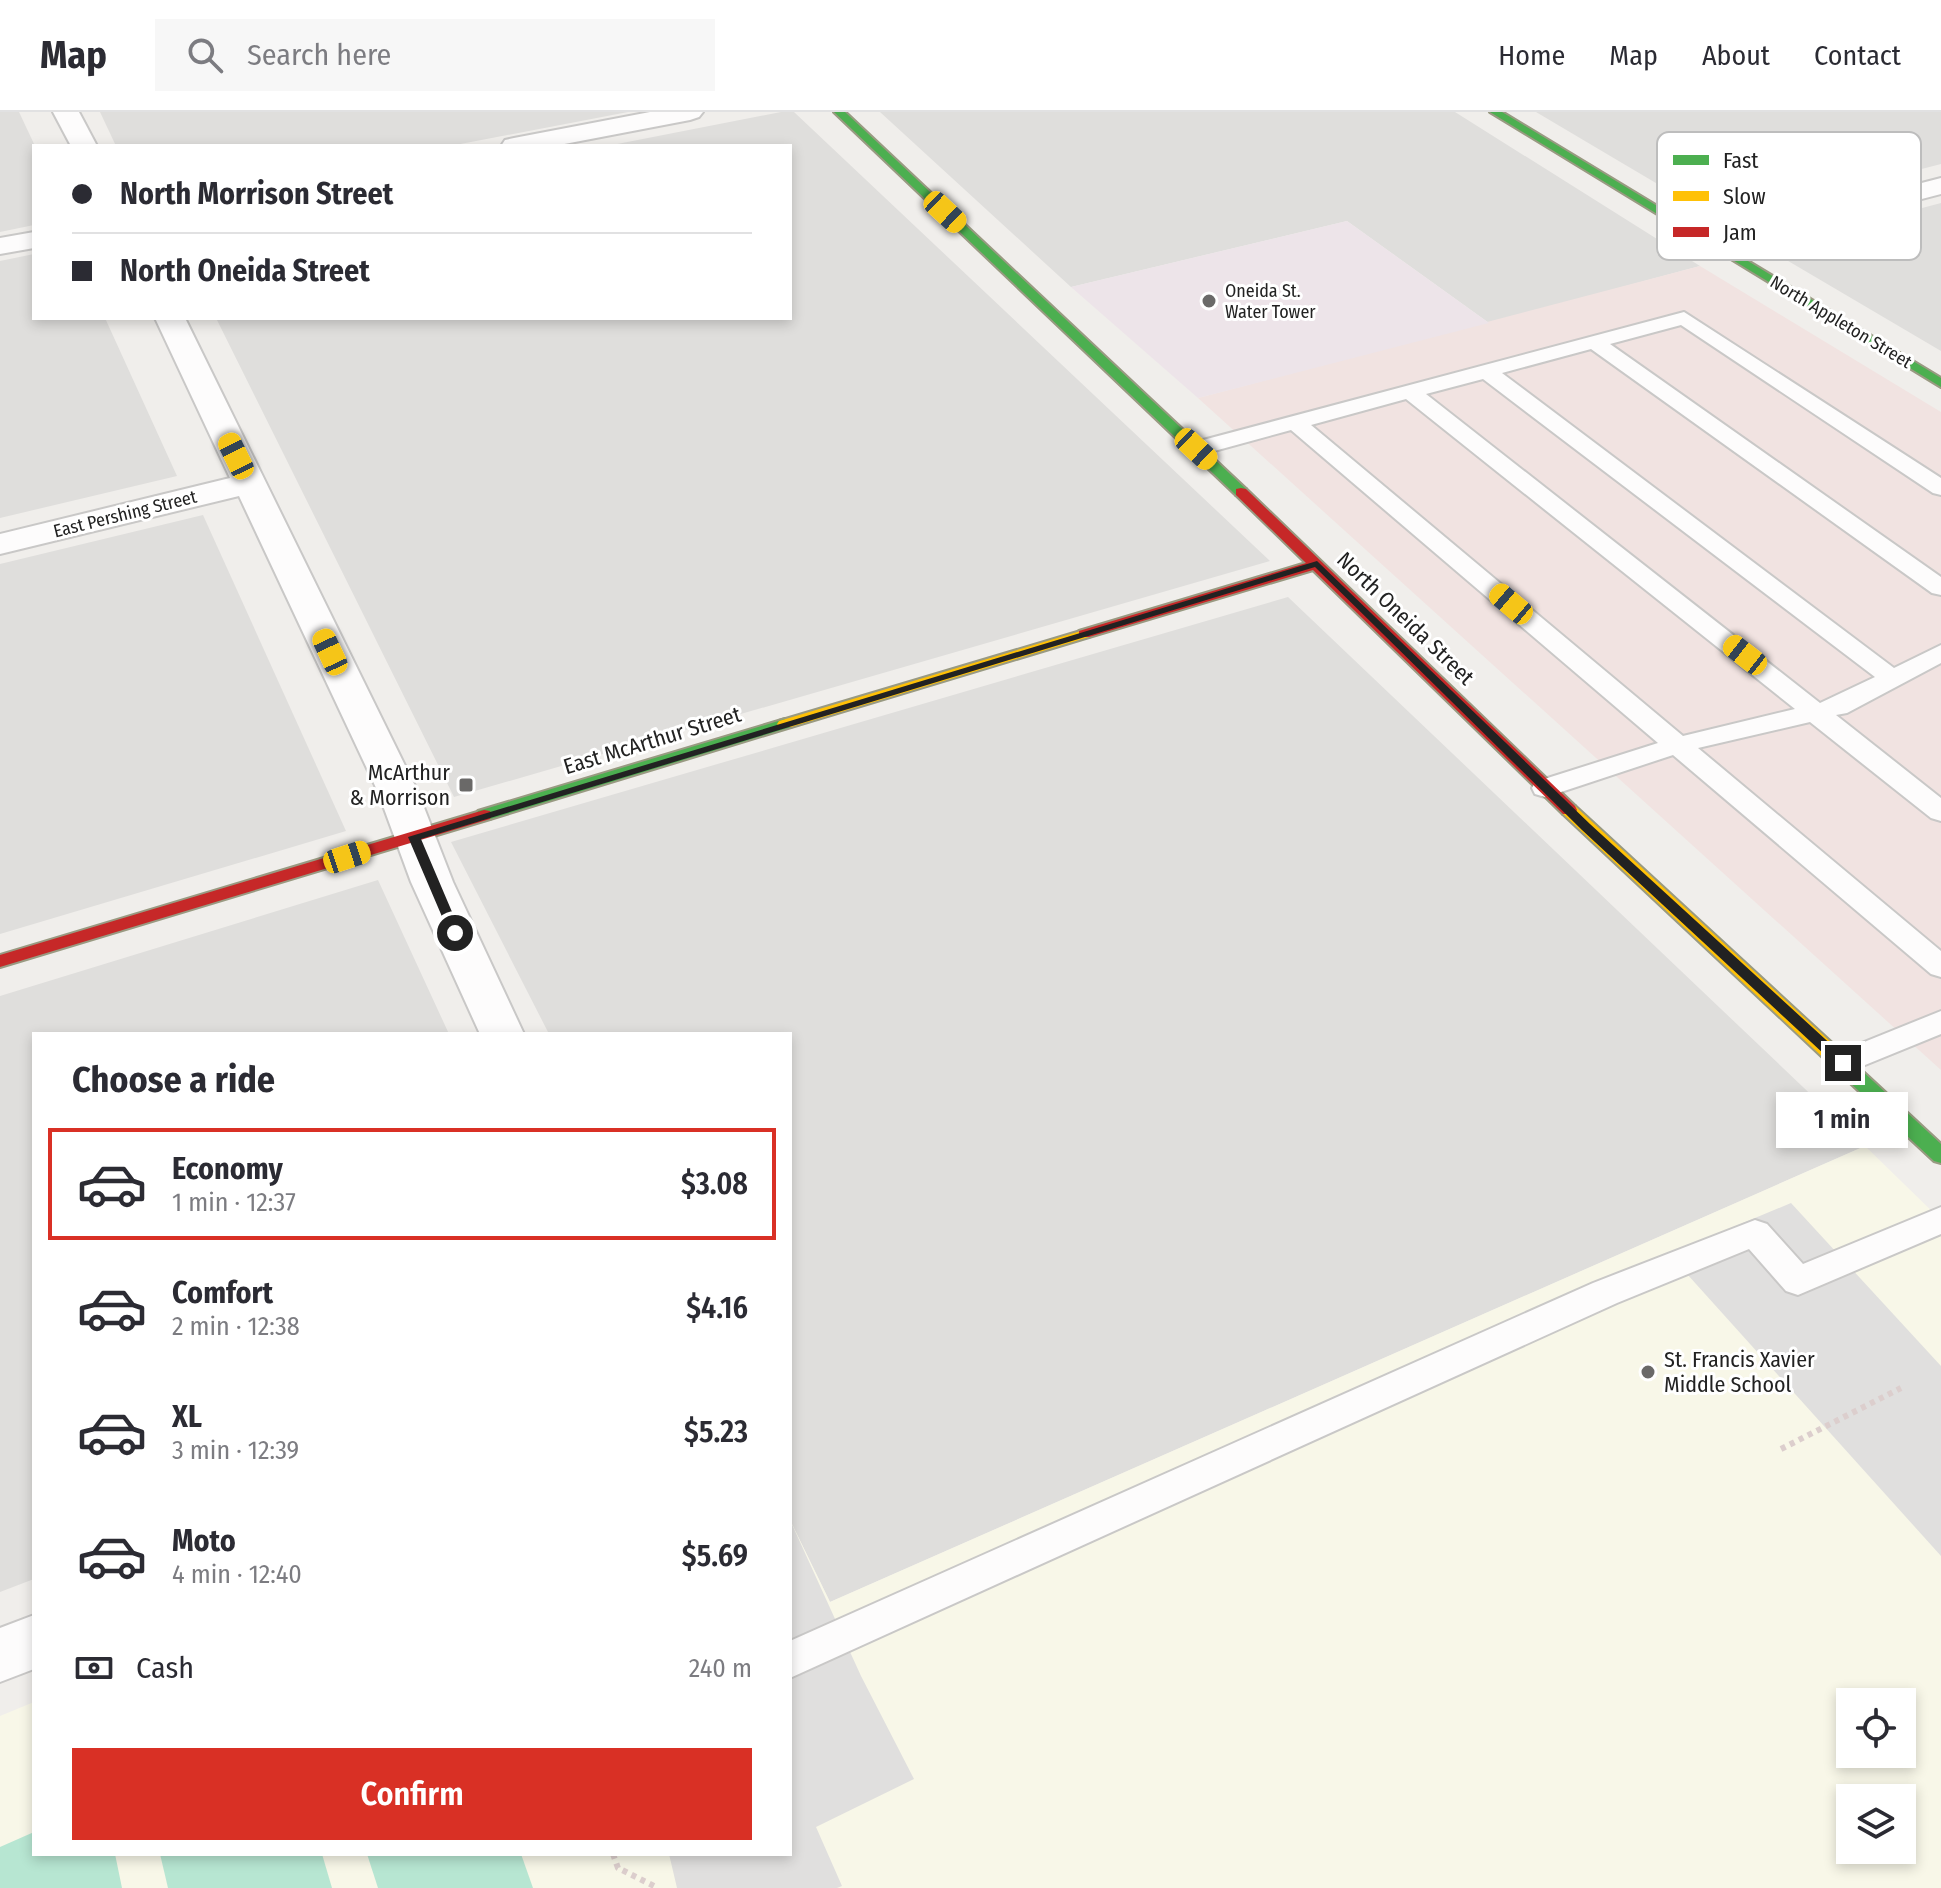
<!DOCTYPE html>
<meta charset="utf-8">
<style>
body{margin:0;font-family:"Fira Sans Condensed",sans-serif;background:#f7f7f7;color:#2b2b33;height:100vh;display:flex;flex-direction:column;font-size:30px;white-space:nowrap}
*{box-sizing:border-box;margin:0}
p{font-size:26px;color:#7c7c81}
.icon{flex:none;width:44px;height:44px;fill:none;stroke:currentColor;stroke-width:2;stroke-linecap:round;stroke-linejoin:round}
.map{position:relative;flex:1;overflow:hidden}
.side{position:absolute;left:32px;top:920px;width:760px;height:824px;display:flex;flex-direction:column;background:#fff;border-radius:0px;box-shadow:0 4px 12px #0003}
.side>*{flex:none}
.banner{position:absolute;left:32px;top:32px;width:760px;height:176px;border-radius:0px;box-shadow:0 4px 12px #0003;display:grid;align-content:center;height:176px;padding:0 40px;background:#fff}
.fabs{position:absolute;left:1836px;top:1576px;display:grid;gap:16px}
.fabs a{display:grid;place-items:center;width:80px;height:80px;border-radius:0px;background:#fff;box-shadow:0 4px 12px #0003;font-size:40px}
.end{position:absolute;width:36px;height:36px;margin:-18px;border:10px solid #222;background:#fff;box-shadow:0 0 0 4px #fff}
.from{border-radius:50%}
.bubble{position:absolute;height:56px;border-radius:0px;background:#fff;box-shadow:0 4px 12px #0003;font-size:26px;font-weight:600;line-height:56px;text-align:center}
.car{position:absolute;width:24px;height:48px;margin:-24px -12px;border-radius:10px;box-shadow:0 0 6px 2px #0007;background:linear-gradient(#f5c518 24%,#345 0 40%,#f5c518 0 76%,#345 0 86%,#f5c518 0)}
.banner b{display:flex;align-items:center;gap:28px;height:76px;font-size:30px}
.banner b+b{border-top:2px solid #e1e1e2}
.banner i{width:20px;height:20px;background:#2b2b33}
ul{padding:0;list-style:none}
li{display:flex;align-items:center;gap:24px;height:112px;margin:0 16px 12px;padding:0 24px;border:4px solid transparent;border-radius:0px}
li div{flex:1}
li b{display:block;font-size:30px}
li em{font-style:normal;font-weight:600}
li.active{border-color:#d93025}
li>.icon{width:72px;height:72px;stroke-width:1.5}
h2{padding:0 40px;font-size:36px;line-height:96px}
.pay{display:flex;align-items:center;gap:20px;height:88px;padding:0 40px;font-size:30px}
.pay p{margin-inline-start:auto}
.action{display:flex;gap:16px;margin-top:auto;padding:16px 40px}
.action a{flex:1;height:92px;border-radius:0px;background:#d93025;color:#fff;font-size:32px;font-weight:600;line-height:92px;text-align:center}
header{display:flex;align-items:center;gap:48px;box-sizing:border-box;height:112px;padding:0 40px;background:#fff;border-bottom:2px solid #e1e1e2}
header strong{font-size:38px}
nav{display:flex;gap:44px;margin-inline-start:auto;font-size:28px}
.search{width:560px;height:72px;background:#f7f7f7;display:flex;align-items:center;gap:20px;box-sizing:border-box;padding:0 28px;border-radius:0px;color:#7c7c81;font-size:30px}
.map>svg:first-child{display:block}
.residential{fill:#dfdedc}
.commercial{fill:#f1e3e1}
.industrial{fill:#ede4e9}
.education{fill:#f8f7e8;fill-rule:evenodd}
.pitch{fill:#b7e6d2}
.parking{fill:#e0dfde}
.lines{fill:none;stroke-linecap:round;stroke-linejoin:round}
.lane-casing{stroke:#c9c8c7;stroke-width:4}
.street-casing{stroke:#c9c8c7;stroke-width:4}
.fast-casing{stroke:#999a82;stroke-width:4}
.slow-casing{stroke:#999a82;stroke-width:4}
.jam-casing{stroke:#999a82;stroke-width:4}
.path{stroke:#dccecd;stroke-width:6;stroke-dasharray:5 5;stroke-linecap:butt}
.lane{fill:#fdfcfc;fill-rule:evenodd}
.street{fill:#fdfcfc;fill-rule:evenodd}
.fast{fill:#4caf50;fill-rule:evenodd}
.slow{fill:#ffc107;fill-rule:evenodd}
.jam{fill:#c62828;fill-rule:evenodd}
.route{fill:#222}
.poi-dot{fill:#6a6968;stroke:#fff;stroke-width:3}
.labels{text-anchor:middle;stroke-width:6;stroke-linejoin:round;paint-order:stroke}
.far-poi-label{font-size:18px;fill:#222;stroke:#fff;text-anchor:start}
.far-street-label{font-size:18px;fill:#222;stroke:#fff}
.street-label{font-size:22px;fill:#222;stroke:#fff}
.poi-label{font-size:22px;fill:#222;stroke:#fff;text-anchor:end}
.key{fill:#fff;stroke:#bdbdbd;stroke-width:2}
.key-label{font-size:22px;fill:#222}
</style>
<header>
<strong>Map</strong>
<div class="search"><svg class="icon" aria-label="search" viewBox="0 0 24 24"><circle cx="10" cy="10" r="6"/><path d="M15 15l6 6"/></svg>Search here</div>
<nav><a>Home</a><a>Map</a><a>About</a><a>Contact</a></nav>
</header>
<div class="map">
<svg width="1941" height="1776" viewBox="0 0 1941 1776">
<rect width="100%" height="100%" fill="#f0eeeb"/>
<!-- residential -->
<g class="residential">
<path d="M0,0H19L35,34L34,113L0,120Z"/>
<path d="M100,0H628L450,34H116Z"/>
<path d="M781,0H794L1270,449L454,685L216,206H790V34H607Z"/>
<path d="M880,0H1455L1700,154L1489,211L1347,109L1071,175Z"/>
<path d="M1536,0H1941V52L1720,109Z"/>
<path d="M1941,91V239L1768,137Z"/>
<path d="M34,142V206H105L177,364L0,406V149Z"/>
<path d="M203,403L346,719L0,822V452Z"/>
<path d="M1288,485L1865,1034L830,1490L790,1408V922H549L451,730Z"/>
<path d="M378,768L449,922H34V1467L0,1480V884Z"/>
</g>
<!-- commercial -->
<path class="commercial" d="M1700,154L1941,300V958L1198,286Z"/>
<!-- industrial -->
<path class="industrial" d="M1347,109L1489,211L1198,286L1071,175Z"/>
<!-- education -->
<path class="education" d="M1865,1034L1941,1108V1776H0V1604L34,1590V1742H790V1408L830,1490ZM1850,1590H1902V1642H1850ZM1850,1686H1902V1738H1850Z"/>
<!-- pitch -->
<g class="pitch">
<path d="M34,1720V1742H115L122,1776H0V1735Z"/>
<path d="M160,1742H322L332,1776H168Z"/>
<path d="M367,1742H521L533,1776H378Z"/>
</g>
<!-- parking -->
<g class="parking">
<path d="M1791,1091L1941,1254V1444L1669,1142Z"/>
<path d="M790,1408L861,1564L914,1667L816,1715L842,1774L837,1776H677L669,1742H790Z"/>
</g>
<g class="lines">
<defs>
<g id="lane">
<path d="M1684,200L1941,366V383L1933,381L1681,213L1610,232L1941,465V483L1932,481L1591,237L1502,261L1894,556L1941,533V551L1847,601L1836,603L1941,686V709L1931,706L1810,610L1698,636L1941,839V865L1931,862L1673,643L1555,682L1545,685L1535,682L1532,676L1535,670L1658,631L1291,318L1196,344L1185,337L1188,332ZM1483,267L1875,565L1820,591L1426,282ZM1406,287L1795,597L1683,624L1311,313Z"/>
<path d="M1941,899V922L1843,962L1832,959L1828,951L1832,943Z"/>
<path d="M1941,1095V1122L1798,1183L1786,1179L1749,1137L1617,1191L790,1566V1529L1593,1171L1755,1108L1767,1112L1803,1152Z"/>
</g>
<g id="street">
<path d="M53,0H79L97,34H71Z"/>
<path d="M650,0H703L699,5L690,8L554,34H501L505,28L514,26Z"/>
<path d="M1941,66V82L1715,141L1705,139L1701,133L1705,127Z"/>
<path d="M34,120V136L0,142V126Z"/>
<path d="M155,206H185L418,680L453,770L524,922H480L411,770L378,680L239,384L0,442V422L230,366Z"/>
<path d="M34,1503V1557L0,1570V1516Z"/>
</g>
<g id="fast">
<path d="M834,0H845L1246,377V383H1236Z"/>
<path d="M1490,0H1502L1941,266V275Z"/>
<path d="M785,607L793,612L791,615L490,707H478L476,703L478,699Z"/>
<path d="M1838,941L1845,943L1941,1032V1051L1934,1049L1831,953L1829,948L1831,943Z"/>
</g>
<g id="slow">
<path d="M1084,518L1089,519V525L791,615H779L777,612L779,609Z"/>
<path d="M1569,693L1575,694L1845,943L1847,948L1845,953H1831L1563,702L1561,698L1563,694Z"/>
</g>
<g id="jam">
<path d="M1241,376L1246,377L1575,694L1577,698L1575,702H1563L1313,458L1089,525H1079V519L1306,451L1236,383V377Z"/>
<path d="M484,698L490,699L492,703L490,707L0,855V843Z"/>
</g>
</defs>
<!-- lane casing -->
<use href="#lane" class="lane-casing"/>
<!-- street casing -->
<use href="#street" class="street-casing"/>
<!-- fast casing -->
<use href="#fast" class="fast-casing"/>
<!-- slow casing -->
<use href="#slow" class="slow-casing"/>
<!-- jam casing -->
<use href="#jam" class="jam-casing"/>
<!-- path -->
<g class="path">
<path d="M1781,1337L1901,1276"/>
<path d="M613,1742L618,1756L654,1774"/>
</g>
<!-- lane -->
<use href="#lane" class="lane"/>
<!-- street -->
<use href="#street" class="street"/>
<!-- fast -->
<use href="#fast" class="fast"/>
<!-- slow -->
<use href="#slow" class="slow"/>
<!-- jam -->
<use href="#jam" class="jam"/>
</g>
<!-- route -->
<path class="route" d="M1317,449L1590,712L1848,948V955H1838L1582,718L1315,455L421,727L461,821L460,824L455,825L449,821L408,725Z"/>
<!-- markers -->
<g class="poi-dot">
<circle cx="1209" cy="189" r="8"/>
<rect x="458" y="665" width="16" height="16" rx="4"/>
<circle cx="1648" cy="1260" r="8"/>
</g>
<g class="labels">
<!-- far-poi labels -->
<g class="far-poi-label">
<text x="1225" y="185">Oneida St.<tspan x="1225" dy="21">Water Tower</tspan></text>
</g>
<!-- far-street labels -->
<g class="far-street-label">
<text transform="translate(1841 210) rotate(31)" y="6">North Appleton Street</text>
<text transform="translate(125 402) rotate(-14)" y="6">East Pershing Street</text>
</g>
<!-- street labels -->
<g class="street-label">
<text transform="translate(1406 506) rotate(44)" y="8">North Oneida Street</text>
<text transform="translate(652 628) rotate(-17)" y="8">East McArthur Street</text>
</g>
<!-- poi labels -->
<g class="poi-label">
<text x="450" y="668">McArthur<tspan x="450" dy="25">&amp; Morrison</tspan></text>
<text x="1664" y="1255" text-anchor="start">St. Francis Xavier<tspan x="1664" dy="25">Middle School</tspan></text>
</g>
</g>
<!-- legend -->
<rect x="1657" y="20" width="264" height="128" rx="12" class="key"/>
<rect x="1673" y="43" width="36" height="10" fill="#4caf50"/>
<rect x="1673" y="79" width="36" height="10" fill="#ffc107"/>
<rect x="1673" y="115" width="36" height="10" fill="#c62828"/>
<g class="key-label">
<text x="1723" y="56">Fast</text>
<text x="1723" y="92">Slow</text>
<text x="1723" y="128">Jam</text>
</g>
</svg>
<div class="fabs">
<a><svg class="icon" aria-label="locate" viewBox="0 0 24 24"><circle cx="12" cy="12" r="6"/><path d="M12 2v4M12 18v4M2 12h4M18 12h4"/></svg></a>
<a><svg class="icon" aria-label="layers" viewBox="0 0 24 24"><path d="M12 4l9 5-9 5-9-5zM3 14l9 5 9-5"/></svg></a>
</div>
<i class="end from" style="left:455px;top:821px"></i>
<i class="end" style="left:1843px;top:951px"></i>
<div class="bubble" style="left:1776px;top:980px;width:132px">1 min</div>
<i class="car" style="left:945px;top:100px;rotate:133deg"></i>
<i class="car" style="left:1196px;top:337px;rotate:133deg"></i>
<i class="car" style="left:236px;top:344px;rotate:334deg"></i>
<i class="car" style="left:1511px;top:492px;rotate:310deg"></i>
<i class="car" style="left:330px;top:540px;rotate:335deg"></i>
<i class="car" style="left:1745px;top:543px;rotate:308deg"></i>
<i class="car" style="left:347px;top:745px;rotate:72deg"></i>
<div class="banner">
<b><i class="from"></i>North Morrison Street</b>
<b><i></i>North Oneida Street</b>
</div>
<section class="side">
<h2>Choose a ride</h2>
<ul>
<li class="active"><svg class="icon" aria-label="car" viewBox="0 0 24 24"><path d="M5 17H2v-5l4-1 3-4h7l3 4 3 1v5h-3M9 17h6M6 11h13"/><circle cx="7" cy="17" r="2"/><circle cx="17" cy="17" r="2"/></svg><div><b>Economy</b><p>1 min · 12:37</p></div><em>$3.08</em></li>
<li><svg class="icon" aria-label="car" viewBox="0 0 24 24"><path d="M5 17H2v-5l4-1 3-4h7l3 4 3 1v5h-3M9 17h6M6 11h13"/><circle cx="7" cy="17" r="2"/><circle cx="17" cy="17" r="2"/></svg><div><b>Comfort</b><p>2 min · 12:38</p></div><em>$4.16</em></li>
<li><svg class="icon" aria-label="car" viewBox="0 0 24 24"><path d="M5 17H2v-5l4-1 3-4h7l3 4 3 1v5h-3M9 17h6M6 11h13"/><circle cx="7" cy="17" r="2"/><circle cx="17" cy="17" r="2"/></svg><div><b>XL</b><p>3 min · 12:39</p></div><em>$5.23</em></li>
<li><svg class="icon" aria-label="car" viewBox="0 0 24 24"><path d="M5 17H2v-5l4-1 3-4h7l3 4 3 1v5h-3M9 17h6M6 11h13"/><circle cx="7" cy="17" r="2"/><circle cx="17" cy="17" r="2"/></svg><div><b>Moto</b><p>4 min · 12:40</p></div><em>$5.69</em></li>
</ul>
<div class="pay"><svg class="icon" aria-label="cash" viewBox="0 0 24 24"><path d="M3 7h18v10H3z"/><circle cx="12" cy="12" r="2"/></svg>Cash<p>240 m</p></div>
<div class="action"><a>Confirm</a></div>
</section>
</div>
